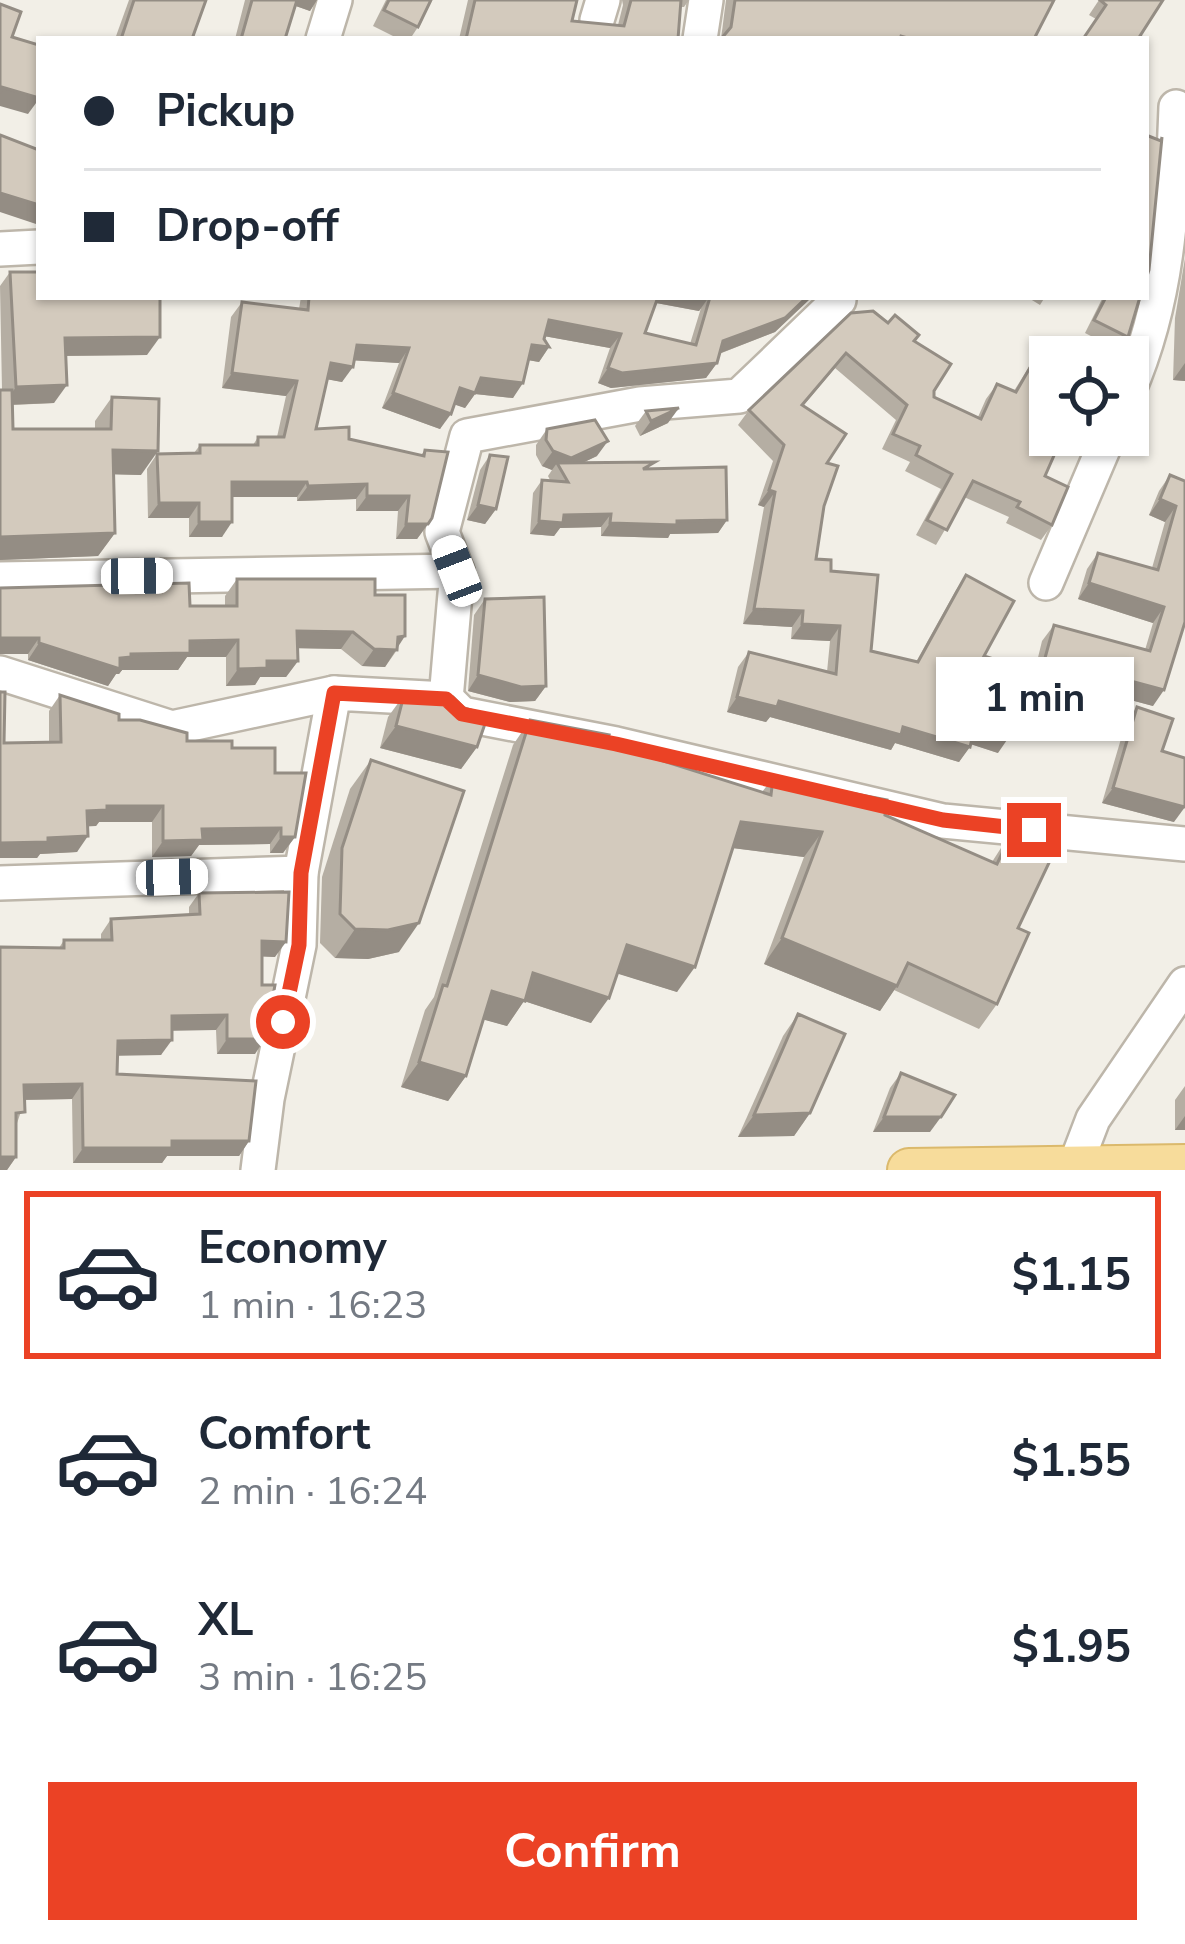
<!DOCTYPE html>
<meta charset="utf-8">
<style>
body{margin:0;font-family:"Nunito Sans",sans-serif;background:#f6f6f7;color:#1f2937;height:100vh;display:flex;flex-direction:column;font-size:45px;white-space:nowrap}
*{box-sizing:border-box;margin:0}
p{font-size:39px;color:#747a83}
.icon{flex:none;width:66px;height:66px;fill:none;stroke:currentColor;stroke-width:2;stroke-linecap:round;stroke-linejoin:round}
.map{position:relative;height:1170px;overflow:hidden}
.drawer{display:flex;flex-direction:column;background:#fff;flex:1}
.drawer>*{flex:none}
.hud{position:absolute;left:36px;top:36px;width:1113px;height:264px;border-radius:0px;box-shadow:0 3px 9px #0004;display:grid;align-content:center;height:264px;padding:0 48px;background:#fff}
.buttons{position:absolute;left:1029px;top:336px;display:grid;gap:24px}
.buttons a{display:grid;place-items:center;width:120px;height:120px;border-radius:0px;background:#fff;box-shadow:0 3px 9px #0004;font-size:60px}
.end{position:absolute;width:54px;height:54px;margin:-27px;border:15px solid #eb4225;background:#fff;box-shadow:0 0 0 6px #fff}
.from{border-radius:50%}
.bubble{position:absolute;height:84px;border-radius:0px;background:#fff;box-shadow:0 3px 9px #0004;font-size:39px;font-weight:700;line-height:84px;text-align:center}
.car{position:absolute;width:36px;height:72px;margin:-36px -18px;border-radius:15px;box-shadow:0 0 9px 3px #0007;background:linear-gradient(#fff 24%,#345 0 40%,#fff 0 76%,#345 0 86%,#fff 0)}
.hud b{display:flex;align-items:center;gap:42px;height:114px;font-size:45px}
.hud b+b{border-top:3px solid #e0e1e3}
.hud i{width:30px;height:30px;background:#1f2937}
ul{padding:21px 0 0;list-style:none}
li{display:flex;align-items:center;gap:36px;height:168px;margin:0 24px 18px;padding:0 24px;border:6px solid transparent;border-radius:0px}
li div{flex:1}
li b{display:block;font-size:45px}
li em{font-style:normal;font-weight:700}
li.selected{border-color:#eb4225}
li>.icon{width:108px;height:108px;stroke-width:1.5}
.primary-button{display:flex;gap:24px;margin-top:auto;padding:24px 48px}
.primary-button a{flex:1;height:138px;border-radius:0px;background:#eb4225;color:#fff;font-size:48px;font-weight:700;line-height:138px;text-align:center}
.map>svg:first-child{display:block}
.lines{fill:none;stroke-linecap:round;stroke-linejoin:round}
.minor-casing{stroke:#bdb6aa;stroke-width:38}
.major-casing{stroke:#dbb96c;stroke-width:46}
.minor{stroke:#fff;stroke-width:33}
.major{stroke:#f7dc9b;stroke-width:42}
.wall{fill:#b5aea3;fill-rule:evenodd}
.shaded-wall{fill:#948d84}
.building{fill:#d3cabd;stroke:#948d84;stroke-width:3}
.route{stroke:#eb4225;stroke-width:15}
</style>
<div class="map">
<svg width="1185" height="1170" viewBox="0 0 1185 1170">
<rect width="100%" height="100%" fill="#f2efe7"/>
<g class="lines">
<defs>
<g id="minor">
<path d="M597,20L603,0"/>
<path d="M323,39L335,0"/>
<path d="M700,39L706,0"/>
<path d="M0,249L39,247"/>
<path d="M1128,392C1169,298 1172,208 1176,107"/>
<path d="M0,579L457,571"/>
<path d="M1046,583L1109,435"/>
<path d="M0,673L172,728L334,693"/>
<path d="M448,700L462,714L616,744L943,821L1185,844"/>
<path d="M0,883L301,873"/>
<path d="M1075,1166L1093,1119L1185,984"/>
<path d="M258,1170L267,1099L299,945L301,873L334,693L446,699L457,571L442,532L467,436L640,404L739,396L839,300"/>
</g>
<path id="major" d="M909,1170L1185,1166"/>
</defs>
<!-- minor casing -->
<use href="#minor" class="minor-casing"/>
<!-- major casing -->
<use href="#major" class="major-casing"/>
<!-- minor -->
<use href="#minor" class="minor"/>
<!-- major -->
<use href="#major" class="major"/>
</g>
<!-- wall -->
<g class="wall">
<path d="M129,0H206L192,39H115Z"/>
<path d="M245,0H317L310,11L296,6L285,39H235Z"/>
<path d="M386,0H431L418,27L410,39H399L373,26Z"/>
<path d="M468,0H577L572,21L618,25L623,5L622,0H689L684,7H681L678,39H459Z"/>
<path d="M726,0H1054L721,39Z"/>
<path d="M1099,0H1163L1096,19L1089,15Z"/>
<path d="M1185,258V381L1173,380L1175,318Z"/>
<path d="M10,272L147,355L66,356L54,403L13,405V429H95V421L112,397L141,475L114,474L115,533L98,556L0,560L2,390L0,286Z"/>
<path d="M301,297H812L775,332L719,354L717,363L706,378L611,388L598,383L610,348L544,336L549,347L539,362L528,360L513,398L475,394L465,408L454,404L440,429L382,408L399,363L354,360L342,382L327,379L316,429L349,439L421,455L425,450L432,518L417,539H396L398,511H356V499L297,501V497H232L222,537H189V518H148L147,469L157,454L194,453L200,445H253L258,437H277L286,396L222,388L231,317L242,302L299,309ZM656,303L699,311L701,308L690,344L645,333Z"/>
<path d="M1027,297H1045L1040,305Z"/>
<path d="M1103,297H1140L1128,337L1118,350L1085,333Z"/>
<path d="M888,323L915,341L934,397L978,417L986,399L997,384L1014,391L1044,343L1045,476L1052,525L1041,540L1006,523L1009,517L964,497L936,545L916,535L941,489L905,471L910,462L882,449L896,420L835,368L803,406L827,463L824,506L816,559L831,571L871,651L916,662L956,590L966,575L984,656L998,753L971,744L959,762L895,743L891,750L770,717L766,722L727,712L738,667L749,652L827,672L830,641L791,639L792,627L743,624L764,507L758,505L773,461L738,425L749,410Z"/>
<path d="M646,411L668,423L640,436L635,426Z"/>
<path d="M547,429L597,456L582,463L650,469L727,520L718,533L670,534L668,538L601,536V527L560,528L554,536L530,534L533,493L542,480H550L548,476L552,470L542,466L536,455V445Z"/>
<path d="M490,455L496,509L485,524L467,520L480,470Z"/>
<path d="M1170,475L1185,481L1153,706L1034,674L1042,641L1054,625L1145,650L1153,623L1078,599L1087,569L1098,553L1152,568L1165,522L1149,515L1159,491Z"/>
<path d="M237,579L375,595L397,650L385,667L362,666L341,649L297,648L298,661L286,677H260L255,685L226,686V657H187L178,670H122L119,674H116L108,686L28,660V654H0V588L190,606H225V596Z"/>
<path d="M485,599L546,686L535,701L510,702L468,691L474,615Z"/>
<path d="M60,695L119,720L187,741L232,748L275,773L295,837L283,853H270V844L199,845L191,856L152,857V822H99L96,826H88L77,852L40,854L37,858L4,743L49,742V711Z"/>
<path d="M404,695L477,747L461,769L380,748L388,717Z"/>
<path d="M1137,707L1162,751L1174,822L1102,803L1126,722Z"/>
<path d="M530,720L762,792L773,778L885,815L992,862L1015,826L1018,928L997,1004L979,1029L894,990L880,1011L764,964L804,857L733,848L677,992L617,973L591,1023L524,1001L507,1026L483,1019L466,1076L448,1101L401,1087L425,1010L434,997L513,745Z"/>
<path d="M371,760L399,952L368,959L335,958L320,943L322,877L350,789Z"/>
<path d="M199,893L275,957L262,956L255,1054H217L216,1030H172L161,1055H118L117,1074L249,1141L239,1156H167L162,1163H73L72,1099L25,1100L16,1126V1157L7,1170H0L59,948L64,940H101V934L111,919L189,915V907Z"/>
<path d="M798,1014L810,1113L794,1136L738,1137L783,1036Z"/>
<path d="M901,1073L930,1132H873L890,1088Z"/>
<path d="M1185,1086V1130H1175V1100Z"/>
</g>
<!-- shaded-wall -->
<g class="shaded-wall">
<path d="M293,0H317L310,11L290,4Z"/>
<path d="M2,87L39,98V99L28,114L0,106V90Z"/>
<path d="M0,192L39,205V225L0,212Z"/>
<path d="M654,297H709L699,311L651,302Z"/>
<path d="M807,297H812L775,332L713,356L723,341Z"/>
<path d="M549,320L621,334L610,348L538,335Z"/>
<path d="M160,337L147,355L52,356L65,338Z"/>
<path d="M357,345L409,348L399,363L346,360Z"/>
<path d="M532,345L549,347L539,362L522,359Z"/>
<path d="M331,363L353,367L342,382L320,378Z"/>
<path d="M717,363L706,378L611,388L598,383L608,368Z"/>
<path d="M1185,363V381L1173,380Z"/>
<path d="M232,373L297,381L286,396L222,388Z"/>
<path d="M481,378L523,383L513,398L475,394L465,408L450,403L460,388Z"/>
<path d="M67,385L54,403L3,405L16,387Z"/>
<path d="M393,393L451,414L440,429L382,408Z"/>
<path d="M679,408L668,423L640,436L651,421Z"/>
<path d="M608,441L597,456L561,473L562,471L557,463L552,470L542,466L553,451Z"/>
<path d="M113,450L158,451L141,475L97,474Z"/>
<path d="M232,482H307L297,497H222Z"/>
<path d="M367,484L356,499L297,501L308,486Z"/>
<path d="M769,490L775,492L764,507L758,505Z"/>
<path d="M367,496H409L398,511H356Z"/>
<path d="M1160,499L1176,506L1165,522L1149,515Z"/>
<path d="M159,503H199L189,518H148Z"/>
<path d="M478,505L496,509L485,524L467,520Z"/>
<path d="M611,514L601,527L560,528L554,536L530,534L539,521L564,515Z"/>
<path d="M727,520L718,533L670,534L668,538L601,536L610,523Z"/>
<path d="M199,522H232L222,537H189Z"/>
<path d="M406,524H428L417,539H396Z"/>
<path d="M115,533L98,556L0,560V537Z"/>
<path d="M1089,583L1164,607L1153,623L1078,599Z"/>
<path d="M754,609L803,611L792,627L743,624Z"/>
<path d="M802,624L840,626L830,641L791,639Z"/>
<path d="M297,631L353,632L341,649L286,648Z"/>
<path d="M405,636L385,667L362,666L374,649L398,637Z"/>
<path d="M0,638H39L28,654H0Z"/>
<path d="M238,640L226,657H187L178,670H122L119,674H116L108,686L28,660L39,643L120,658L190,641Z"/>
<path d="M1045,658L1164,690L1153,706L1034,674Z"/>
<path d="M267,661H298L286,677H260L255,685L226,686L238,669Z"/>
<path d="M478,675L546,686L535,701L510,702L468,691Z"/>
<path d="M737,697L779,701L903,727L970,747L959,762L895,743L891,750L770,717L766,722L727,712Z"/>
<path d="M396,726L477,747L461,769L380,748Z"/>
<path d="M975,726L1009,737L998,753L964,742Z"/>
<path d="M1113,788L1185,807L1174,822L1102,803Z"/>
<path d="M107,806H163L152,822H99L96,826L76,827L87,811Z"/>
<path d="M741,822L822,832L804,857L724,847Z"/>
<path d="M281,828L270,844L199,845L191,856L152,857L163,841L202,829Z"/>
<path d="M88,836L77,852L40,854L37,858H0V843Z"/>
<path d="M281,837H295L283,853H270Z"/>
<path d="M419,923L399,952L368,959L335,958L355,929Z"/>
<path d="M782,938L897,986L880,1011L764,964Z"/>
<path d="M262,941L286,942L275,957L251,956Z"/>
<path d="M627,945L695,967L677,992L609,971Z"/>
<path d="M533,973L609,998L591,1023L524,1001L507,1026L474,1017L492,991Z"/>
<path d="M227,1015L216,1030L162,1031L172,1016Z"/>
<path d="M227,1039H265L255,1054H217Z"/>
<path d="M172,1040L161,1055L107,1056L118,1041Z"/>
<path d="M419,1062L466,1076L448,1101L401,1087Z"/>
<path d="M82,1084L72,1099L14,1100L24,1085Z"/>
<path d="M810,1113L794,1136L738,1137L754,1115Z"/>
<path d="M1185,1116V1130H1175Z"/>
<path d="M884,1117H941L930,1132H873Z"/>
<path d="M172,1141H249L239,1156H167L162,1163H73L83,1148Z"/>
<path d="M0,1157H16L7,1170H0Z"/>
</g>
<!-- building -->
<g class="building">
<path d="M134,0H206L192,39H121Z"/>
<path d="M252,0H297L285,39H241Z"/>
<path d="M389,0H431L418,27L384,10Z"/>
<path d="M475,0H577L572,21L624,26L631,0H681L678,39H466Z"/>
<path d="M735,0H1054L1034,39H911L901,36L900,39H721L731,27Z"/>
<path d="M1100,0H1163L1140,36L1144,39H1083L1106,5Z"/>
<path d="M0,4L21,12L12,37L39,45V98L2,87L0,93Z"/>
<path d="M0,135L39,150V205L0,193Z"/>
<path d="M1146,135L1161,141L1162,137L1149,270L1146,279Z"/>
<path d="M10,272H39V297H160V337L65,338L67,385L16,387Z"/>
<path d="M309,297H658L645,333L696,345L710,297H807L785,318L723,341L717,363L622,373L608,368L621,334L549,320L544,339L549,347L532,345L523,383L481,378L475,393L460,388L451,414L393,393L409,348L357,345L353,367L331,363L316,429L349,427V439L424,456L425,450L448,452L432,518L428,524H406L409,496H367V484L308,486L307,482H232V522H199V503H159L157,454L200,453V445H258V437H284L297,381L232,373L242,302L308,310Z"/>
<path d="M1106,297H1140L1128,337L1094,320Z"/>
<path d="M873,311L888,323L895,315L919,335L914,341L951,364L934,391V397L981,419L997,384L1016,392L1044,343L1066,357H1050V435H1063L1045,476L1068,487L1052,525L1017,507L1020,502L973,481L947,530L927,520L952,474L916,455L920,446L893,434L907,405L846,353L802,405L846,434L827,463L838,466L824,506L816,559L831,560V571L878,575L871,651L918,662L966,575L1014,601L984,656L1031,671L1009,737L975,726L970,747L903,727L901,735L779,701L777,707L737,697L749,652L836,674L840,626L802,624L803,611L754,609L775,492L769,490L784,445L749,410L851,313Z"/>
<path d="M0,390H12L13,429H111L112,397L159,399L158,451L113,450L115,533L0,537Z"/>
<path d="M679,408L651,421L646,411Z"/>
<path d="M595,420L608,441L571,458L553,451L546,440L547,429Z"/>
<path d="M490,455L508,457L496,509L478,505Z"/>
<path d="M655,462L643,469L726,467L727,520L677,521V525L610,523L611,514L564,515L563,523L539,521L542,480L568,482L557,463Z"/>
<path d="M1170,475L1185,481V622L1164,690L1045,658L1054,625L1150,651L1164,607L1089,583L1098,553L1158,570L1176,506L1160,499Z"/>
<path d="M237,579H375V595H405V636L398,637L397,650L374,649L353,632L297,631L298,661H267V668L238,669V640L190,641V653L131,654V657L120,658V669L39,643V638H0V588L189,583L190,606H237Z"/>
<path d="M544,597L546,686L521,687L478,675L485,599Z"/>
<path d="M0,692H5L4,743L61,742L60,695L119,714V720H140L187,733V741H232V748H275V773H306L295,837H281V828L202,829L203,840L163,841V806H107V810L87,811L88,836L48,838V842L0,843Z"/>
<path d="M404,695L453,697L464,708L488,715L477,747L396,726Z"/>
<path d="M1137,707L1173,719L1162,751L1185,758V807L1113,788Z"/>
<path d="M530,720L609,735L606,743L771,795L773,778L887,800L885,815L997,864L1015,826L1057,846L1018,928L1029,933L997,1004L908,963L897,986L782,938L822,832L741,822L695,967L627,945L609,998L533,973L525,1001L492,991L466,1076L419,1062L443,985L447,986Z"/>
<path d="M371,760L464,791L419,923L388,930L355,929L340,914L342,848Z"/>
<path d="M289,892L286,942L262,941V985H275L265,1039H227V1015L172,1016V1040L118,1041L117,1074L256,1081L249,1141H172V1148H83L82,1084L24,1085L25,1112L16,1113V1157H0V947L64,948V940H112L111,919L200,914L199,893Z"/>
<path d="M798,1014L845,1034L810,1113L754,1115Z"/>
<path d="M901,1073L955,1095L941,1117H884Z"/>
</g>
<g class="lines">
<!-- route -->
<path class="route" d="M283,1022L299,945L301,873L334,693L446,699L462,714L616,744L943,820L1034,830"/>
</g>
</svg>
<div class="buttons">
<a><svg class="icon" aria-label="locate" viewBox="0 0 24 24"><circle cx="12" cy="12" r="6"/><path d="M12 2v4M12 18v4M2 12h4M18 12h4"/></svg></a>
</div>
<i class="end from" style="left:283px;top:1022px"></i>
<i class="end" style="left:1034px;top:830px"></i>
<div class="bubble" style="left:936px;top:657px;width:198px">1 min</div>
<i class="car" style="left:457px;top:571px;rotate:339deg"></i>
<i class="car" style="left:137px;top:576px;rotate:89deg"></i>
<i class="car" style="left:172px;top:877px;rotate:88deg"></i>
<div class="hud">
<b><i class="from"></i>Pickup</b>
<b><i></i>Drop-off</b>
</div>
</div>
<section class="drawer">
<ul>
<li class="selected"><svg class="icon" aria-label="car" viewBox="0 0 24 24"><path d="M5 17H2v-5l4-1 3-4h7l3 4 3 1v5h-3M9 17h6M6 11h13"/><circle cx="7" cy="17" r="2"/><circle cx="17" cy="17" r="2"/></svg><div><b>Economy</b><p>1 min · 16:23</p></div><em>$1.15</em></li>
<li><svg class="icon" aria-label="car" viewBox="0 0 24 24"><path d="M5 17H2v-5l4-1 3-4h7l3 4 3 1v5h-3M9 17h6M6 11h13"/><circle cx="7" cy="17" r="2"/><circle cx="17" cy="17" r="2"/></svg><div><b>Comfort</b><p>2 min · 16:24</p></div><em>$1.55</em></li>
<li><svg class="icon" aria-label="car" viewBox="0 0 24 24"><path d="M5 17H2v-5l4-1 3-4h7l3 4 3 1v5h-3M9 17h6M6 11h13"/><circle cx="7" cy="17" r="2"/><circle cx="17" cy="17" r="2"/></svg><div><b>XL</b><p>3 min · 16:25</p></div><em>$1.95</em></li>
</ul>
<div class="primary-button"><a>Confirm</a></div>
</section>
